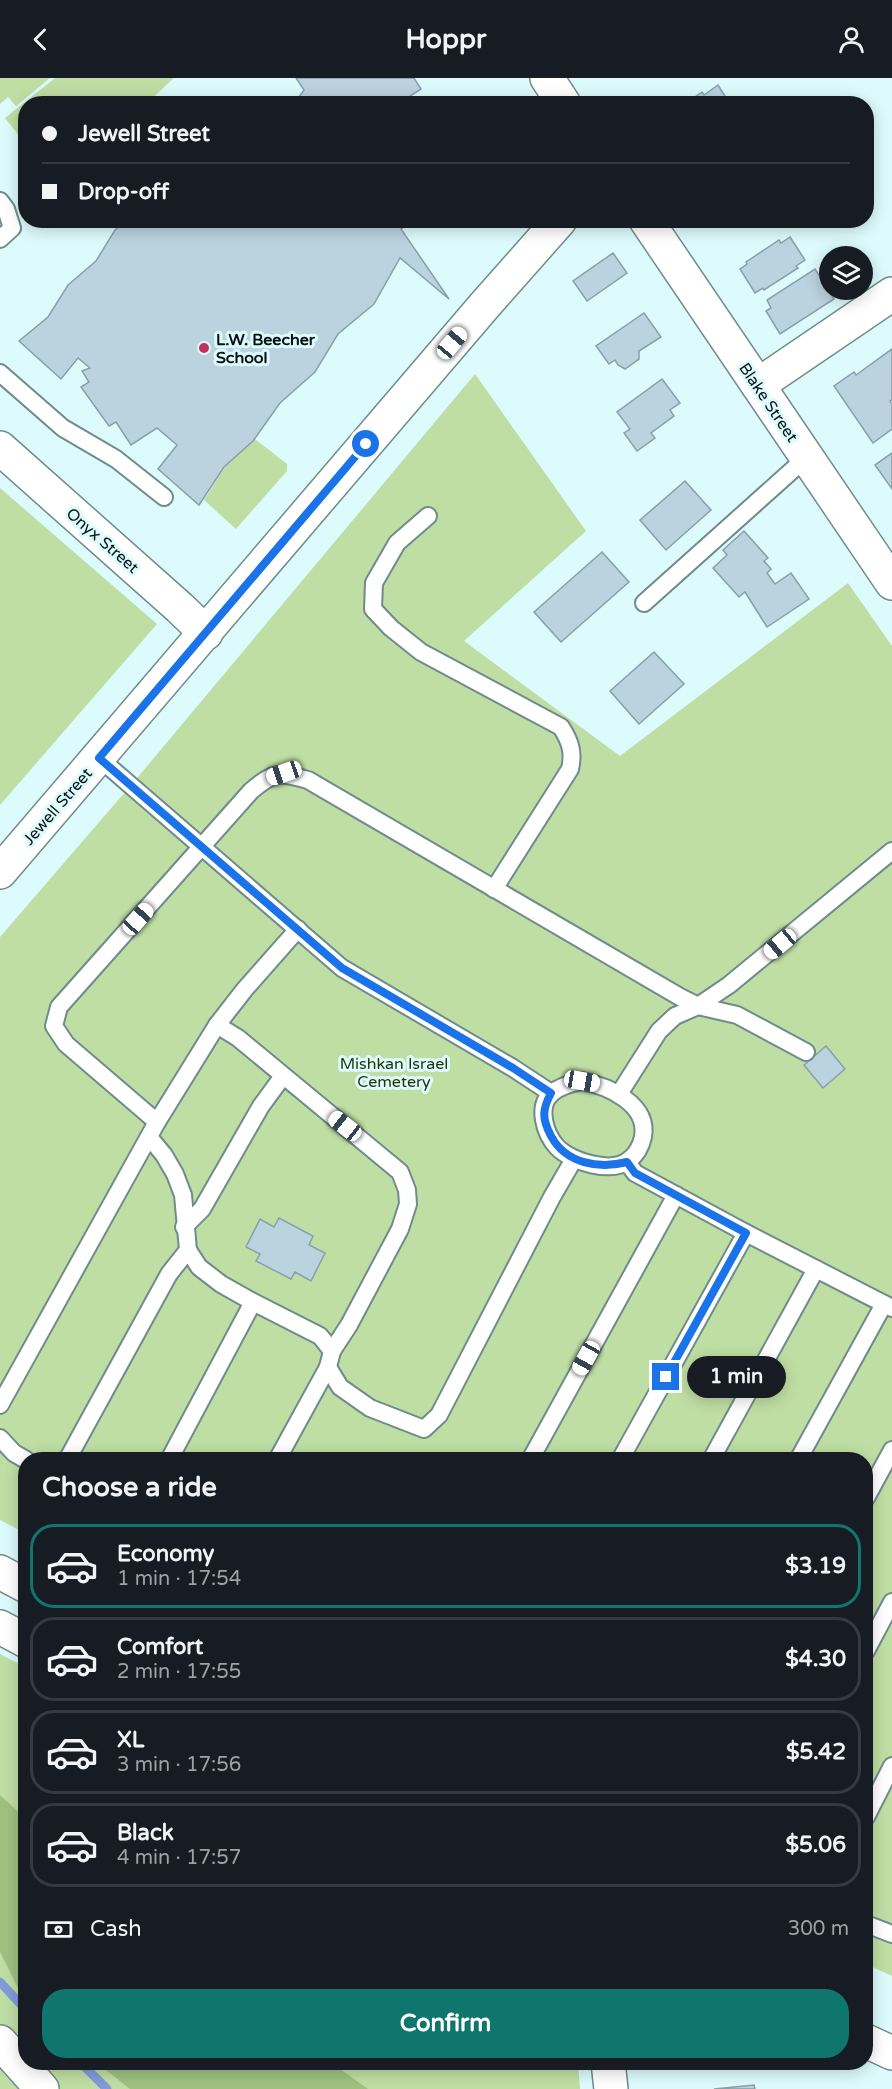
<!DOCTYPE html>
<meta charset="utf-8">
<style>
body{margin:0;font-family:"Varela Round",sans-serif;background:#242831;color:#f1f3f6;height:100vh;display:flex;flex-direction:column;font-size:22px;white-space:nowrap}
*{box-sizing:border-box;margin:0}
p{font-size:20px;color:#9ea1a6}
.icon{flex:none;width:33px;height:33px;fill:none;stroke:currentColor;stroke-width:2;stroke-linecap:round;stroke-linejoin:round}
.map{position:relative;flex:1;overflow:hidden}
.panel{position:absolute;left:18px;top:1374px;width:855px;height:618px;display:flex;flex-direction:column;background:#171b24;border-radius:24px;box-shadow:0 3px 15px #0003}
.panel>*{flex:none}
.guide{position:absolute;left:18px;top:18px;width:856px;height:132px;border-radius:24px;box-shadow:0 3px 15px #0003;display:grid;align-content:center;height:132px;padding:0 24px;background:#171b24}
.tools{position:absolute;left:819px;top:168px;display:grid;gap:12px}
.tools a{display:grid;place-items:center;width:54px;height:54px;border-radius:50%;background:#171b24;box-shadow:0 3px 15px #0003;font-size:30px}
.end{position:absolute;width:27px;height:27px;margin:-14px;border:8px solid #1a73e8;background:#fff;box-shadow:0 0 0 3px #fff}
.from{border-radius:50%}
.bubble{position:absolute;height:42px;border-radius:21px;background:#171b24;box-shadow:0 3px 15px #0003;font-size:20px;font-weight:700;line-height:42px;text-align:center}
.car{position:absolute;width:18px;height:36px;margin:-18px -9px;border-radius:8px;box-shadow:0 0 4px 2px #0007;background:linear-gradient(#fff 24%,#345 0 40%,#fff 0 76%,#345 0 86%,#fff 0)}
.guide b{display:flex;align-items:center;gap:21px;height:57px;font-size:22px}
.guide b+b{border-top:2px solid #363941}
.guide i{width:15px;height:15px;background:#f1f3f6}
ul{padding:0;list-style:none}
li{display:flex;align-items:center;gap:18px;height:84px;margin:0 12px 9px;padding:0 12px;border:3px solid #363941;border-radius:24px}
li div{flex:1}
li b{display:block;font-size:22px}
li em{font-style:normal;font-weight:700}
li.active{border-color:#0f766e}
li>.icon{width:54px;height:54px;stroke-width:1.5}
h2{padding:0 24px;font-size:27px;line-height:72px}
.pay{display:flex;align-items:center;gap:15px;height:66px;padding:0 24px;font-size:22px}
.pay p{margin-inline-start:auto}
.button{display:flex;gap:12px;margin-top:auto;padding:12px 24px}
.button a{flex:1;height:69px;border-radius:24px;background:#0f766e;color:#fff;font-size:24px;font-weight:700;line-height:69px;text-align:center}
header{display:flex;justify-content:space-between;align-items:center;height:78px;padding:0 24px;background:#171b24;font-size:27px;font-weight:700}
.map>svg:first-child{display:block}
.green{fill:#bfdea4}
.forest{fill:#9ec180}
.lines{fill:none;stroke-linecap:round;stroke-linejoin:round}
.stream{stroke:#829bd9;stroke-width:9}
.building{fill:#bbd2df;stroke:#899fab;stroke-width:1.5}
.lane-casing{stroke:#708b8c;stroke-width:20}
.street-casing{stroke:#708b8c;stroke-width:36}
.secondary-casing{stroke:#708b8c;stroke-width:36}
.primary-casing{stroke:#708b8c;stroke-width:36}
.lane{stroke:#fff;stroke-width:16}
.street{stroke:#fff;stroke-width:33}
.secondary{stroke:#fff;stroke-width:33}
.primary{stroke:#fff;stroke-width:33}
.route{stroke:#1a73e8;stroke-width:8}
.poi-dot{fill:#c0315b;stroke:#ddfbfc;stroke-width:2}
.labels{text-anchor:middle;stroke-width:6;stroke-linejoin:round;paint-order:stroke}
.poi-label{font-size:16px;font-weight:bold;fill:#071212;stroke:#ddfbfc;text-anchor:start}
.street-label{font-size:16px;fill:#071212;stroke:#ddfbfc}
.park-label{font-size:16px;fill:#1f3405;stroke:#ddfbfc}
</style>
<header><svg class="icon" aria-label="back" viewBox="0 0 24 24"><path d="M15 5l-7 7 7 7"/></svg>Hoppr<svg class="icon" aria-label="person" viewBox="0 0 24 24"><circle cx="12" cy="8" r="4"/><path d="M4 21q1-7 8-7t8 7"/></svg></header>
<div class="map">
<svg width="892" height="2011" viewBox="0 0 892 2011">
<rect width="100%" height="100%" fill="#ddfbfc"/>
<!-- green -->
<g class="green">
<path d="M0,0H50L16,28L8,19L0,26Z"/>
<path d="M55,0H174L147,25L26,26L25,65L5,40Z"/>
<path d="M475,296L586,453L464,563L620,678L848,505L892,568V1898L866,1886V1382H26L25,1455L0,1442V859L138,699Z"/>
<path d="M255,361L287,386V393L236,451L204,422L227,386Z"/>
<path d="M0,410L157,546L0,727Z"/>
<path d="M0,1576L25,1589L26,1984H578L580,2011H0Z"/>
</g>
<!-- forest -->
<g class="forest">
<path d="M0,1717L25,1740V1919L19,1912L0,1874Z"/>
<path d="M97,1985H332L368,2011H130Z"/>
</g>
<g class="lines">
<!-- stream -->
<g class="stream">
<path d="M0,1904L26,1932"/>
<path d="M80,1984L107,2011"/>
</g>
</g>
<!-- building -->
<g class="building">
<path d="M296,0H414L421,11L404,22L406,26H294L304,12Z"/>
<path d="M718,7L730,26H685L702,14L704,17Z"/>
<path d="M127,142H414L401,151L449,221L400,180L374,226L338,256L315,294L280,325L253,363L224,389L199,427L158,391L177,367L157,350L131,367L116,344L109,348L81,309L89,304L82,293L90,290L78,280L61,301L19,263L48,239L68,207L96,183L115,152Z"/>
<path d="M790,159L805,182L796,188L798,190L764,212L763,210L755,215L740,191L747,186L746,184L779,162L781,165Z"/>
<path d="M613,175L627,195L587,223L573,203Z"/>
<path d="M815,191L834,221L780,256L766,233L771,230L767,222Z"/>
<path d="M644,235L661,259L639,273V281L625,291L618,287L615,282L609,286L596,268Z"/>
<path d="M892,271V322L890,323L892,326V351L873,365L834,308L854,294L856,297Z"/>
<path d="M662,301L680,325L670,332L674,338L651,355L655,360L637,373L624,355L630,351L617,334Z"/>
<path d="M892,375V411L875,387Z"/>
<path d="M685,403L711,432L666,472L640,442Z"/>
<path d="M744,453L768,480L764,483L771,491L767,495L775,506L791,495L809,521L767,549L745,514L739,519L713,490L727,477L723,472Z"/>
<path d="M602,474L629,504L561,564L534,534Z"/>
<path d="M654,574L684,606L639,646L610,613Z"/>
<path d="M826,968L845,991L823,1010L804,987Z"/>
<path d="M279,1140L313,1158L309,1167L325,1175L311,1203L295,1194L291,1201L256,1183L260,1176L246,1169L260,1141L274,1149Z"/>
<path d="M754,2007L755,2011H714Z"/>
</g>
<g class="lines">
<defs>
<g id="lane">
<path d="M0,123L6,131L12,150L0,161"/>
<path d="M0,295L63,350L116,381L164,419"/>
<path d="M428,438L397,465L374,505L373,531L391,550L421,574L561,649C570,663 574,674 570,691L494,811"/>
<path d="M644,525L807,379"/>
<path d="M99,680L342,890L513,990L551,1015"/>
<path d="M217,947L238,960L400,1094L407,1112L408,1126L400,1151L349,1247L332,1273"/>
<path d="M582,1003C608,1008 649,1026 643,1059C641,1068 637,1076 629,1082C612,1096 571,1084 557,1069C545,1056 536,1028 552,1015C560,1008 572,1005 582,1003Z"/>
<path d="M619,1016L659,953L675,938L698,928L729,907L892,773"/>
<path d="M157,1044L66,966L54,948L59,929L251,713C274,693 280,694 308,702L680,919L698,928L737,937L806,974"/>
<path d="M149,1059L164,1077L175,1096L183,1117L188,1172L199,1189L221,1206L253,1224L320,1258L332,1273L328,1289L340,1309L370,1330L424,1351L439,1337L552,1119L574,1081"/>
<path d="M627,1084L635,1095L746,1155L892,1230"/>
<path d="M184,1149L202,1131L261,1028L283,998"/>
<path d="M0,1327L157,1044L217,947L245,911L298,851"/>
<path d="M0,1360L14,1375L26,1382"/>
<path d="M67,1382L169,1196L188,1172"/>
<path d="M169,1382L253,1224"/>
<path d="M277,1382L328,1289"/>
<path d="M530,1382L676,1117"/>
<path d="M620,1382L746,1155"/>
<path d="M711,1382L816,1191"/>
<path d="M798,1382L884,1226"/>
<path d="M866,1420L892,1372"/>
<path d="M866,1573L892,1524"/>
<path d="M866,1739L892,1688"/>
<path d="M866,1846L892,1856"/>
</g>
<g id="street">
<path d="M758,307L892,216"/>
<path d="M0,370L180,530L206,555"/>
<path d="M0,794L484,228L560,142"/>
<path d="M0,1964L42,2011"/>
<path d="M608,1984L611,2011"/>
</g>
<g id="secondary">
<path d="M547,0L564,26"/>
<path d="M646,142L892,505"/>
</g>
<g id="primary">
<path d="M0,1494L26,1508"/>
<path d="M0,1549L26,1563"/>
<path d="M866,1963L892,1975"/>
</g>
</defs>
<!-- lane casing -->
<use href="#lane" class="lane-casing"/>
<!-- street casing -->
<use href="#street" class="street-casing"/>
<!-- secondary casing -->
<use href="#secondary" class="secondary-casing"/>
<!-- primary casing -->
<use href="#primary" class="primary-casing"/>
<!-- lane -->
<use href="#lane" class="lane"/>
<!-- street -->
<use href="#street" class="street"/>
<!-- secondary -->
<use href="#secondary" class="secondary"/>
<!-- primary -->
<use href="#primary" class="primary"/>
</g>
<g class="lines">
<!-- route -->
<path class="route" d="M366,366L99,680L342,890L513,990L551,1015C542,1032 542,1041 551,1058C566,1086 599,1091 627,1084L635,1095L746,1155L666,1299"/>
</g>
<!-- markers -->
<circle class="poi-dot" cx="204" cy="270" r="6"/>
<g class="labels">
<!-- poi labels -->
<g class="poi-label">
<text x="216" y="267">L.W. Beecher<tspan x="216" dy="18">School</tspan></text>
</g>
<!-- street labels -->
<g class="street-label">
<text transform="translate(769 324) rotate(56)" y="6">Blake Street</text>
<text transform="translate(103 462) rotate(41)" y="6">Onyx Street</text>
<text transform="translate(57 728) rotate(-49)" y="6">Jewell Street</text>
</g>
<!-- park labels -->
<g class="park-label">
<text x="394" y="991">Mishkan Israel<tspan x="394" dy="18">Cemetery</tspan></text>
</g>
</g>
</svg>
<div class="tools">
<a><svg class="icon" aria-label="layers" viewBox="0 0 24 24"><path d="M12 4l9 5-9 5-9-5zM3 14l9 5 9-5"/></svg></a>
</div>
<i class="end from" style="left:366px;top:366px"></i>
<i class="end" style="left:666px;top:1299px"></i>
<div class="bubble" style="left:687px;top:1278px;width:99px">1 min</div>
<i class="car" style="left:452px;top:265px;rotate:40deg"></i>
<i class="car" style="left:284px;top:695px;rotate:251deg"></i>
<i class="car" style="left:138px;top:841px;rotate:42deg"></i>
<i class="car" style="left:780px;top:866px;rotate:230deg"></i>
<i class="car" style="left:582px;top:1003px;rotate:100deg"></i>
<i class="car" style="left:345px;top:1048px;rotate:308deg"></i>
<i class="car" style="left:586px;top:1280px;rotate:209deg"></i>
<div class="guide">
<b><i class="from"></i>Jewell Street</b>
<b><i></i>Drop-off</b>
</div>
<section class="panel">
<h2>Choose a ride</h2>
<ul>
<li class="active"><svg class="icon" aria-label="car" viewBox="0 0 24 24"><path d="M5 17H2v-5l4-1 3-4h7l3 4 3 1v5h-3M9 17h6M6 11h13"/><circle cx="7" cy="17" r="2"/><circle cx="17" cy="17" r="2"/></svg><div><b>Economy</b><p>1 min · 17:54</p></div><em>$3.19</em></li>
<li><svg class="icon" aria-label="car" viewBox="0 0 24 24"><path d="M5 17H2v-5l4-1 3-4h7l3 4 3 1v5h-3M9 17h6M6 11h13"/><circle cx="7" cy="17" r="2"/><circle cx="17" cy="17" r="2"/></svg><div><b>Comfort</b><p>2 min · 17:55</p></div><em>$4.30</em></li>
<li><svg class="icon" aria-label="car" viewBox="0 0 24 24"><path d="M5 17H2v-5l4-1 3-4h7l3 4 3 1v5h-3M9 17h6M6 11h13"/><circle cx="7" cy="17" r="2"/><circle cx="17" cy="17" r="2"/></svg><div><b>XL</b><p>3 min · 17:56</p></div><em>$5.42</em></li>
<li><svg class="icon" aria-label="car" viewBox="0 0 24 24"><path d="M5 17H2v-5l4-1 3-4h7l3 4 3 1v5h-3M9 17h6M6 11h13"/><circle cx="7" cy="17" r="2"/><circle cx="17" cy="17" r="2"/></svg><div><b>Black</b><p>4 min · 17:57</p></div><em>$5.06</em></li>
</ul>
<div class="pay"><svg class="icon" aria-label="cash" viewBox="0 0 24 24"><path d="M3 7h18v10H3z"/><circle cx="12" cy="12" r="2"/></svg>Cash<p>300 m</p></div>
<div class="button"><a>Confirm</a></div>
</section>
</div>
